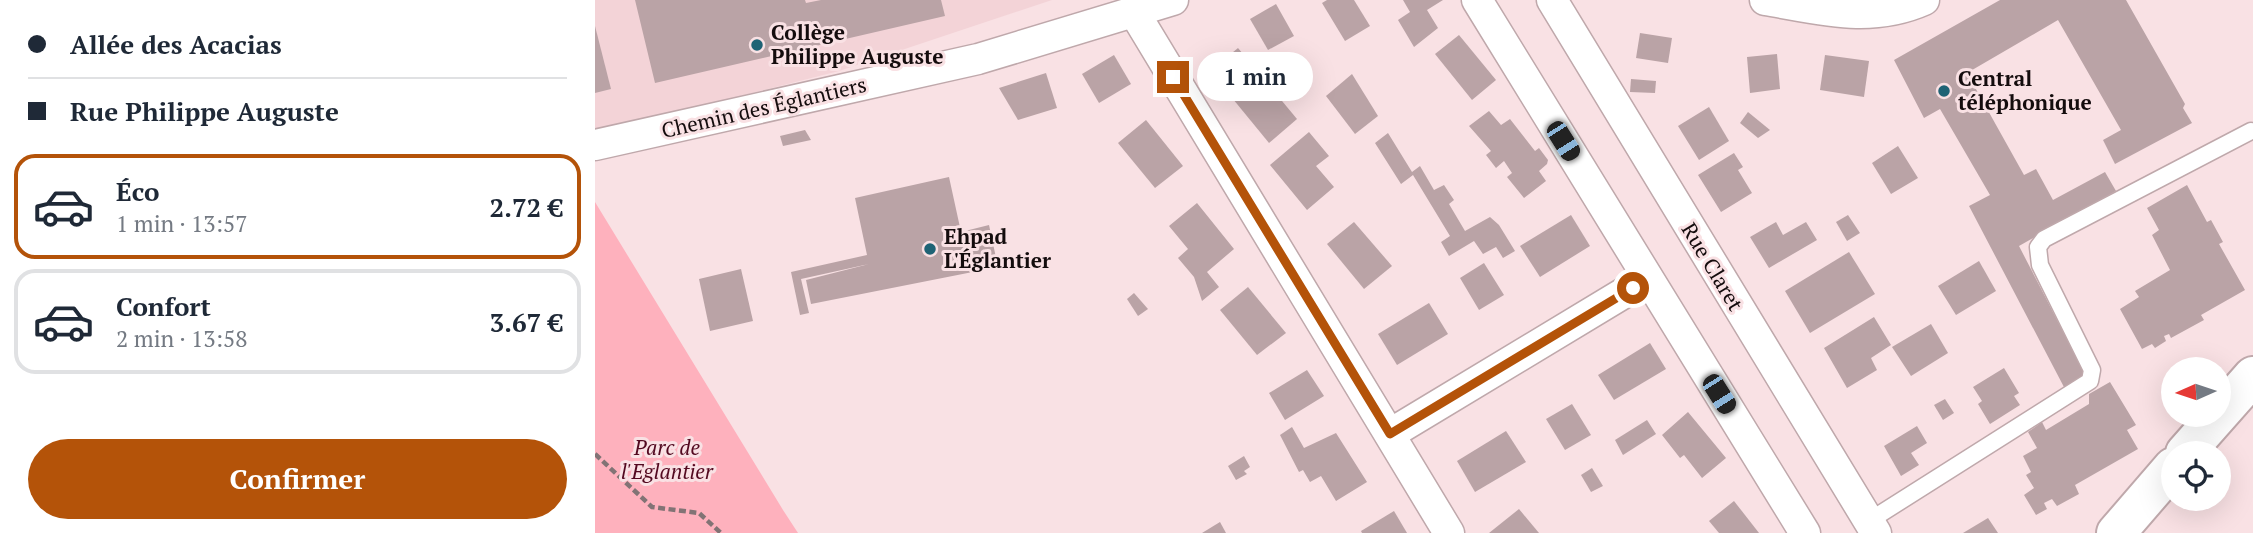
<!DOCTYPE html>
<html lang="fr">
<meta charset="utf-8">
<style>
body{margin:0;font-family:"PT Serif",serif;background:#f2f2f3;color:#1f2937;height:100vh;display:flex;flex-direction:column;font-size:26px;white-space:nowrap}
*{box-sizing:border-box;margin:0}
p{font-size:23px;color:#747a83}
.icon{flex:none;width:38px;height:38px;fill:none;stroke:currentColor;stroke-width:2;stroke-linecap:round;stroke-linejoin:round}
.map{position:relative;flex:1;overflow:hidden}
.sheet{display:flex;flex-direction:column;background:#fff;width:595px}
.sheet>*{flex:none}
.guide{display:grid;align-content:center;height:154px;padding:0 28px;background:#fff}
.needle{width:46px;rotate:267deg}
.buttons{position:absolute;left:1566px;top:357px;display:grid;gap:14px}
.buttons a{display:grid;place-items:center;width:70px;height:70px;border-radius:50%;background:#fff;box-shadow:0 7px 28px #0002;font-size:35px}
.end{position:absolute;width:32px;height:32px;margin:-16px;border:9px solid #b45309;background:#fff;box-shadow:0 0 0 4px #fff}
.from{border-radius:50%}
.bubble{position:absolute;height:49px;border-radius:24px;background:#fff;box-shadow:0 7px 28px #0002;font-size:23px;font-weight:700;line-height:49px;text-align:center}
.car{position:absolute;width:21px;height:42px;margin:-21px -10px;border-radius:9px;box-shadow:0 0 5px 2px #0007;background:linear-gradient(#222 24%,#8ab4d8 0 40%,#222 0 76%,#8ab4d8 0 86%,#222 0)}
.guide b{display:flex;align-items:center;gap:24px;height:66px;font-size:26px}
.guide b+b{border-top:2px solid #e0e1e3}
.guide i{width:18px;height:18px;background:#1f2937}
ul{padding:0;list-style:none}
li{display:flex;align-items:center;gap:21px;height:105px;margin:0 14px 10px;padding:0 14px;border:4px solid #e0e1e3;border-radius:21px}
li div{flex:1}
li b{display:block;font-size:26px}
li em{font-style:normal;font-weight:700}
li.on{border-color:#b45309}
li>.icon{width:63px;height:63px;stroke-width:1.5}
.action{display:flex;gap:14px;margin-top:auto;padding:14px 28px}
.action a{flex:1;height:80px;border-radius:42px;background:#b45309;color:#fff;font-size:28px;font-weight:700;line-height:80px;text-align:center}
main{display:flex;flex:1;min-height:0}
.map>svg:first-child{display:block}
.built{fill:#f3d3d7}
.green{fill:#feb1bd}
.building{fill:#baa3a6}
.lines{fill:none;stroke-linecap:round;stroke-linejoin:round}
.lane-casing{stroke:#bfa8ab;stroke-width:19}
.street-casing{stroke:#bfa8ab;stroke-width:33}
.secondary-casing{stroke:#bfa8ab;stroke-width:42}
.path{stroke:#827375;stroke-width:4.5;stroke-dasharray:7 3.5;stroke-linecap:butt}
.lane{stroke:#fff;stroke-width:16}
.street{stroke:#fff;stroke-width:30}
.secondary{stroke:#fff;stroke-width:38}
.route{stroke:#b45309;stroke-width:9}
.poi-dot{fill:#1f6375;stroke:#f9e1e4;stroke-width:2.5}
.labels{text-anchor:middle;stroke-width:6;stroke-linejoin:round;paint-order:stroke}
.poi-label{font-size:21px;font-weight:bold;fill:#140c0d;stroke:#f9e1e4;text-anchor:start}
.street-label{font-size:21px;fill:#140c0d;stroke:#f9e1e4}
.park-label{font-size:21px;font-style:italic;fill:#530920;stroke:#f9e1e4}
</style>
<main>
<section class="sheet">
<div class="guide">
<b><i class="from"></i>Allée des Acacias</b>
<b><i></i>Rue Philippe Auguste</b>
</div>
<ul>
<li class="on"><svg class="icon" aria-label="car" viewBox="0 0 24 24"><path d="M5 17H2v-5l4-1 3-4h7l3 4 3 1v5h-3M9 17h6M6 11h13"/><circle cx="7" cy="17" r="2"/><circle cx="17" cy="17" r="2"/></svg><div><b>Éco</b><p>1 min · 13:57</p></div><em>2.72 €</em></li>
<li><svg class="icon" aria-label="car" viewBox="0 0 24 24"><path d="M5 17H2v-5l4-1 3-4h7l3 4 3 1v5h-3M9 17h6M6 11h13"/><circle cx="7" cy="17" r="2"/><circle cx="17" cy="17" r="2"/></svg><div><b>Confort</b><p>2 min · 13:58</p></div><em>3.67 €</em></li>
</ul>
<div class="action"><a>Confirmer</a></div>
</section>
<div class="map">
<svg width="1658" height="533" viewBox="0 0 1658 533">
<rect width="100%" height="100%" fill="#f9e1e4"/>
<!-- built -->
<path class="built" d="M0,0H457L244,71L0,133Z"/>
<!-- green -->
<path class="green" d="M0,202L188,510L203,533H0Z"/>
<!-- building -->
<g class="building">
<path d="M40,0H210L211,3L226,0H346L350,16L60,83Z"/>
<path d="M732,0H759L775,26L750,41L727,3Z"/>
<path d="M808,0H848L832,10L843,28L819,47L803,20L815,12Z"/>
<path d="M1405,0H1531L1590,104L1588,108L1597,123L1520,164L1508,140L1526,130L1463,20L1372,73L1429,175L1441,169L1458,200L1510,172L1521,191L1424,246L1491,376L1470,389L1374,206L1395,195L1345,109L1329,118L1299,60Z"/>
<path d="M681,4L699,36L673,50L655,19Z"/>
<path d="M0,26L16,89L0,93Z"/>
<path d="M1045,33L1077,38L1073,63L1041,58Z"/>
<path d="M864,35L901,80L877,100L840,54Z"/>
<path d="M643,48L702,119L674,143L615,71Z"/>
<path d="M1182,54L1185,89L1155,93L1152,57Z"/>
<path d="M519,55L536,84L504,103L487,74Z"/>
<path d="M1230,55L1274,61L1269,97L1225,90Z"/>
<path d="M451,73L462,108L423,120L404,88Z"/>
<path d="M757,74L783,116L760,134L731,96Z"/>
<path d="M1036,79L1061,81L1060,93L1035,92Z"/>
<path d="M1114,107L1134,141L1104,160L1083,126Z"/>
<path d="M894,111L906,125L915,119L940,151L944,148L953,160L952,164L944,171L951,181L929,198L912,177L917,173L909,161L901,168L891,155L896,151L874,126Z"/>
<path d="M1153,112L1175,130L1163,138L1145,123Z"/>
<path d="M551,120L588,166L560,188L523,143Z"/>
<path d="M210,130L216,140L188,146L185,136Z"/>
<path d="M714,132L734,156L721,166L739,187L712,210L675,165Z"/>
<path d="M793,133L817,172L825,166L839,190L849,185L859,200L854,204L870,231L895,217L904,225L920,251L908,258L901,247L888,254L879,241L854,256L846,242L855,236L818,175L806,184L780,143Z"/>
<path d="M1303,146L1323,178L1296,194L1277,163Z"/>
<path d="M1139,153L1148,167L1143,170L1157,193L1126,212L1103,175Z"/>
<path d="M354,177L366,232L394,225L403,267L216,304L211,280L274,264L206,279L214,313L205,315L196,272L272,255L260,198Z"/>
<path d="M1592,185L1612,222L1616,220L1628,242L1624,244L1650,290L1606,315L1609,320L1576,338L1574,334L1569,336L1571,341L1560,348L1557,344L1547,349L1525,309L1544,297L1540,291L1575,270L1557,235L1564,230L1552,208Z"/>
<path d="M602,203L639,249L612,272L624,287L607,301L599,277L583,258L593,249L574,226Z"/>
<path d="M976,215L995,246L945,277L925,246Z"/>
<path d="M1253,215L1265,233L1252,241L1241,222Z"/>
<path d="M759,222L797,266L769,289L732,244Z"/>
<path d="M1181,222L1188,235L1211,222L1222,240L1174,268L1155,237Z"/>
<path d="M1254,252L1280,294L1215,333L1190,291Z"/>
<path d="M1384,261L1401,291L1361,315L1343,286Z"/>
<path d="M889,263L909,295L884,310L865,278Z"/>
<path d="M146,269L158,321L115,331L104,279Z"/>
<path d="M653,287L691,333L662,355L625,310Z"/>
<path d="M539,293L553,309L543,316L532,299Z"/>
<path d="M834,303L853,334L802,365L783,334Z"/>
<path d="M1279,317L1296,345L1276,358L1282,370L1252,388L1229,348Z"/>
<path d="M1336,324L1353,353L1316,376L1297,347Z"/>
<path d="M1055,343L1071,369L1019,400L1003,375Z"/>
<path d="M1409,368L1424,393L1419,396L1425,405L1395,424L1383,404L1387,401L1378,387Z"/>
<path d="M712,370L729,396L690,420L674,393Z"/>
<path d="M1515,382L1541,425L1532,430L1543,449L1480,485L1484,494L1462,506L1457,499L1449,503L1452,509L1441,515L1429,495L1439,488L1431,475L1436,472L1428,456L1442,448L1433,432L1447,422L1451,430L1494,404V394Z"/>
<path d="M1350,399L1359,413L1348,420L1339,405Z"/>
<path d="M977,404L996,435L970,450L951,419Z"/>
<path d="M1093,412L1131,458L1107,478L1089,455L1085,458L1067,435Z"/>
<path d="M1052,420L1061,434L1028,455L1020,440Z"/>
<path d="M1322,426L1332,443L1316,453L1324,465L1306,476L1289,446Z"/>
<path d="M697,427L709,448L741,433L772,482L741,501L726,476L715,482L708,470L704,472L685,435Z"/>
<path d="M911,431L931,462L880,492L862,461Z"/>
<path d="M649,456L655,467L649,471L652,474L641,480L633,466Z"/>
<path d="M997,468L1008,486L996,492L986,475Z"/>
<path d="M1139,501L1157,524L1164,533H1124L1114,521Z"/>
<path d="M924,509L944,533H894Z"/>
<path d="M799,511L812,533H767L766,531Z"/>
<path d="M1393,518L1403,533H1368Z"/>
<path d="M625,522L631,533H607Z"/>
</g>
<g class="lines">
<defs>
<path id="lane" d="M1274,521L1495,381L1497,370L1445,265L1443,247L1449,239L1656,131"/>
<g id="street">
<path d="M882,0L1210,533"/>
<path d="M957,0L1281,533"/>
<path d="M1170,0C1225,9 1275,24 1329,0"/>
<path d="M539,12L854,533"/>
<path d="M0,145L383,59L578,0"/>
<path d="M795,434L1052,279"/>
</g>
<g id="secondary">
<path d="M1590,453L1658,376"/>
<path d="M1521,533L1578,467"/>
</g>
</defs>
<!-- lane casing -->
<use href="#lane" class="lane-casing"/>
<!-- street casing -->
<use href="#street" class="street-casing"/>
<!-- secondary casing -->
<use href="#secondary" class="secondary-casing"/>
<!-- path -->
<path class="path" d="M0,454L57,507L104,513L126,533"/>
<!-- lane -->
<use href="#lane" class="lane"/>
<!-- street -->
<use href="#street" class="street"/>
<!-- secondary -->
<use href="#secondary" class="secondary"/>
</g>
<g class="lines">
<!-- route -->
<path class="route" d="M578,77L795,434L1038,288"/>
</g>
<!-- markers -->
<g class="poi-dot">
<circle cx="162" cy="45" r="7"/>
<circle cx="1349" cy="91" r="7"/>
<circle cx="335" cy="249" r="7"/>
</g>
<g class="labels">
<!-- poi labels -->
<g class="poi-label">
<text x="176" y="40">Collège<tspan x="176" dy="24">Philippe Auguste</tspan></text>
<text x="1363" y="86">Central<tspan x="1363" dy="24">téléphonique</tspan></text>
<text x="349" y="244">Ehpad<tspan x="349" dy="24">L'Églantier</tspan></text>
</g>
<!-- street labels -->
<g class="street-label">
<text transform="translate(169 108) rotate(-13)" y="7">Chemin des Églantiers</text>
<text transform="translate(1117 267) rotate(59)" y="7">Rue Claret</text>
</g>
<!-- park labels -->
<g class="park-label">
<text x="72" y="455">Parc de<tspan x="72" dy="24">l'Eglantier</tspan></text>
</g>
</g>
</svg>
<div class="buttons">
<a><svg class="needle" viewBox="-14 -14 28 28"><path d="M0-13l5 13h-10z" fill="#e53935"/><path d="M0 13l5-13h-10z" fill="#747a83"/></svg></a>
<a><svg class="icon" aria-label="locate" viewBox="0 0 24 24"><circle cx="12" cy="12" r="6"/><path d="M12 2v4M12 18v4M2 12h4M18 12h4"/></svg></a>
</div>
<i class="end from" style="left:1038px;top:288px"></i>
<i class="end" style="left:578px;top:77px"></i>
<div class="bubble" style="left:602px;top:52px;width:116px">1 min</div>
<i class="car" style="left:968px;top:141px;rotate:148deg"></i>
<i class="car" style="left:1124px;top:394px;rotate:148deg"></i>
</div>
</main>
